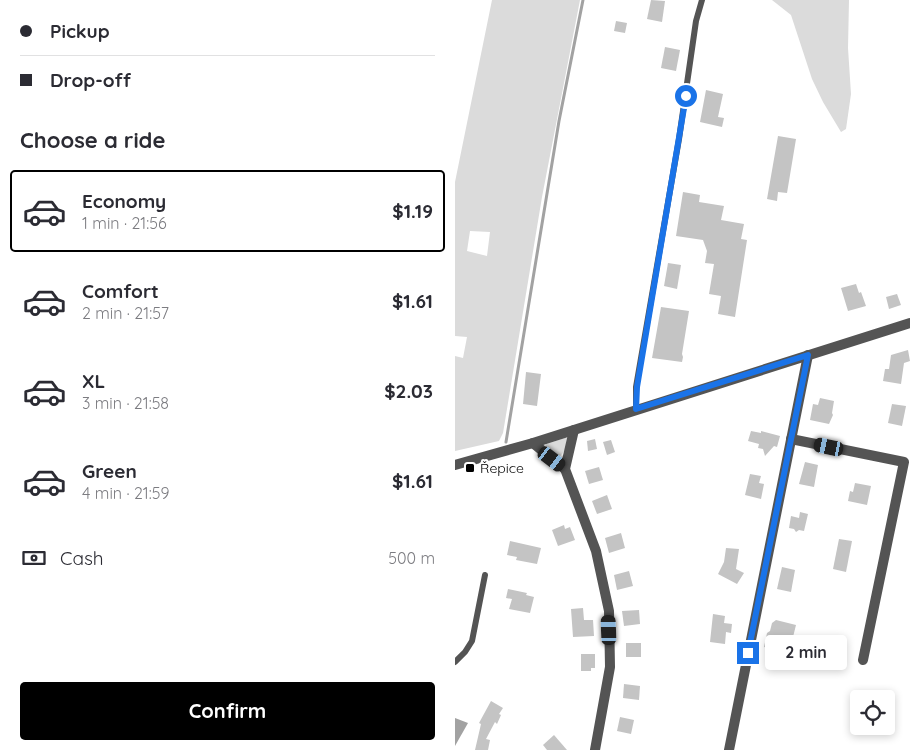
<!DOCTYPE html>
<meta charset="utf-8">
<style>
body{margin:0;font-family:Quicksand,sans-serif;background:#f2f2f3;color:#2b2b33;height:100vh;display:flex;flex-direction:column;font-size:19px;white-space:nowrap}
*{box-sizing:border-box;margin:0}
p{font-size:16px;color:#7c7c81}
.icon{flex:none;width:28px;height:28px;fill:none;stroke:currentColor;stroke-width:2;stroke-linecap:round;stroke-linejoin:round}
.map{position:relative;flex:1;overflow:hidden}
.side{display:flex;flex-direction:column;background:#fff;width:455px}
.side>*{flex:none}
.guide{display:grid;align-content:center;height:110px;padding:0 20px;background:#fff}
.buttons{position:absolute;left:395px;top:690px;display:grid;gap:10px}
.buttons a{display:grid;place-items:center;width:45px;height:45px;border-radius:5px;background:#fff;box-shadow:0 2px 8px #0003;font-size:25px}
.end{position:absolute;width:22px;height:22px;margin:-11px;border:6px solid #1a73e8;background:#fff;box-shadow:0 0 0 2px #fff}
.from{border-radius:50%}
.bubble{position:absolute;height:35px;border-radius:5px;background:#fff;box-shadow:0 2px 8px #0003;font-size:16px;font-weight:800;line-height:35px;text-align:center}
.car{position:absolute;width:15px;height:30px;margin:-15px -8px;border-radius:6px;box-shadow:0 0 4px 1px #0007;background:linear-gradient(#222 24%,#8ab4d8 0 40%,#222 0 76%,#8ab4d8 0 86%,#222 0)}
.guide b{display:flex;align-items:center;gap:18px;height:48px;font-size:19px}
.guide b+b{border-top:1px solid #e1e1e2}
.guide i{width:12px;height:12px;background:#2b2b33}
ul{padding:0;list-style:none}
li{display:flex;align-items:center;gap:15px;height:82px;margin:0 10px 8px;padding:0 10px;border:2px solid transparent;border-radius:5px}
li div{flex:1}
li b{display:block;font-size:19px}
li em{font-style:normal;font-weight:800}
li.active{border-color:#000}
li>.icon{width:45px;height:45px;stroke-width:1.5}
h2{padding:0 20px;font-size:22px;line-height:60px}
.pay{display:flex;align-items:center;gap:12px;height:55px;padding:0 20px;font-size:19px}
.pay p{margin-inline-start:auto}
.action{display:flex;gap:10px;margin-top:auto;padding:10px 20px}
.action a{flex:1;height:58px;border-radius:5px;background:#000;color:#fff;font-size:20px;font-weight:800;line-height:58px;text-align:center}
main{display:flex;flex:1;min-height:0}
.map>svg:first-child{display:block}
.green{fill:#dbdbdb;fill-rule:evenodd}
.water{fill:#a2a2a2}
.lines{fill:none;stroke-linecap:round;stroke-linejoin:round}
.stream{stroke:#a2a2a2;stroke-width:3}
.building{fill:#c4c4c4}
.service{stroke:#545454;stroke-width:6}
.minor{stroke:#545454;stroke-width:10}
.tertiary{stroke:#545454;stroke-width:10}
.route{stroke:#1a73e8;stroke-width:6}
.poi-dot{fill:#000;stroke:#fff;stroke-width:2}
.labels{text-anchor:middle;stroke-width:4;stroke-linejoin:round;paint-order:stroke}
.poi-label{font-size:14px;fill:#000;stroke:#fff;text-anchor:start}
</style>
<main>
<section class="side">
<div class="guide">
<b><i class="from"></i>Pickup</b>
<b><i></i>Drop-off</b>
</div>
<h2>Choose a ride</h2>
<ul>
<li class="active"><svg class="icon" aria-label="car" viewBox="0 0 24 24"><path d="M5 17H2v-5l4-1 3-4h7l3 4 3 1v5h-3M9 17h6M6 11h13"/><circle cx="7" cy="17" r="2"/><circle cx="17" cy="17" r="2"/></svg><div><b>Economy</b><p>1 min · 21:56</p></div><em>$1.19</em></li>
<li><svg class="icon" aria-label="car" viewBox="0 0 24 24"><path d="M5 17H2v-5l4-1 3-4h7l3 4 3 1v5h-3M9 17h6M6 11h13"/><circle cx="7" cy="17" r="2"/><circle cx="17" cy="17" r="2"/></svg><div><b>Comfort</b><p>2 min · 21:57</p></div><em>$1.61</em></li>
<li><svg class="icon" aria-label="car" viewBox="0 0 24 24"><path d="M5 17H2v-5l4-1 3-4h7l3 4 3 1v5h-3M9 17h6M6 11h13"/><circle cx="7" cy="17" r="2"/><circle cx="17" cy="17" r="2"/></svg><div><b>XL</b><p>3 min · 21:58</p></div><em>$2.03</em></li>
<li><svg class="icon" aria-label="car" viewBox="0 0 24 24"><path d="M5 17H2v-5l4-1 3-4h7l3 4 3 1v5h-3M9 17h6M6 11h13"/><circle cx="7" cy="17" r="2"/><circle cx="17" cy="17" r="2"/></svg><div><b>Green</b><p>4 min · 21:59</p></div><em>$1.61</em></li>
</ul>
<div class="pay"><svg class="icon" aria-label="cash" viewBox="0 0 24 24"><path d="M3 7h18v10H3z"/><circle cx="12" cy="12" r="2"/></svg>Cash<p>500 m</p></div>
<div class="action"><a>Confirm</a></div>
</section>
<div class="map">
<svg width="455" height="750" viewBox="0 0 455 750">
<rect width="100%" height="100%" fill="#fff"/>
<!-- green -->
<g class="green">
<path d="M37,0H125L87,197L48,433L44,441L0,451V356L8,358L12,337L0,336V182ZM15,231L35,232L32,256L12,251Z"/>
<path d="M317,0H394L393,48L396,94L391,129L386,132L368,102L357,79L336,15Z"/>
<path d="M110,438H112C111,447 111,453 103,457L90,449L91,444Z"/>
</g>
<!-- water -->
<path class="water" d="M0,718L13,723L0,746Z"/>
<g class="lines">
<!-- stream -->
<path class="stream" d="M51,442L104,121L128,0"/>
</g>
<!-- building -->
<g class="building">
<path d="M196,0L210,1L207,22L192,19Z"/>
<path d="M161,21L172,23L170,33L159,31Z"/>
<path d="M210,47L225,50L221,71L206,68Z"/>
<path d="M251,90L268,94L263,117L269,118L267,127L245,122Z"/>
<path d="M323,136L341,139L332,193L323,192L322,201L312,199Z"/>
<path d="M228,192L245,195L244,202L269,206L266,220L289,224L286,239L292,240L280,317L263,314L266,296L254,294L259,264L250,263L252,251L248,240L221,236Z"/>
<path d="M213,263L226,265L222,289L209,286Z"/>
<path d="M401,284L404,293L406,292L411,306L393,311L386,288Z"/>
<path d="M442,294L446,305L434,309L431,297Z"/>
<path d="M206,307L234,311L227,354L228,357L227,362L197,358Z"/>
<path d="M453,350L455,361L449,363L446,384L428,381L430,369H434L436,355Z"/>
<path d="M71,372L86,374L82,406L68,404Z"/>
<path d="M365,398L379,401L377,413L378,415L374,424L355,420L358,404L363,405Z"/>
<path d="M437,404L451,406L447,426L433,423Z"/>
<path d="M296,431L306,433V431L325,436L322,447L319,446L310,456L308,449L303,448L304,444L293,441Z"/>
<path d="M140,439L142,449L133,451L132,441Z"/>
<path d="M156,440L160,452L152,455L148,442Z"/>
<path d="M350,462L363,465L359,487L344,484Z"/>
<path d="M144,467L148,480L134,484L130,471Z"/>
<path d="M295,474L306,476L304,483L309,484L306,499L290,495Z"/>
<path d="M400,483L416,486L412,505L393,501L395,491L398,492Z"/>
<path d="M152,495L157,509L142,514L137,501Z"/>
<path d="M345,512L353,514L349,531L344,530L341,532L339,529L334,528L336,516L344,518Z"/>
<path d="M109,525L110,529L115,527L120,540L103,546L97,530Z"/>
<path d="M166,533L170,548L154,553L150,538Z"/>
<path d="M384,539L397,541L391,572L378,569Z"/>
<path d="M55,541L86,548L82,564L61,560L62,557L52,555Z"/>
<path d="M271,548L284,549L281,569L289,573L282,584L263,574L269,562Z"/>
<path d="M327,567L340,570L336,592L322,589Z"/>
<path d="M174,571L178,586L162,590L159,575Z"/>
<path d="M53,589L72,593L71,595L79,597L75,613L54,609L57,599L51,598Z"/>
<path d="M128,608L129,620H138L139,636L118,637L116,609Z"/>
<path d="M184,610L185,624L169,626L167,611Z"/>
<path d="M258,614L270,616L269,623L277,624L276,633L271,632L270,644L255,642Z"/>
<path d="M321,620L341,625L338,637L326,635L322,650L309,647L312,633L315,631L317,623Z"/>
<rect x="171" y="643" width="15" height="14"/>
<path d="M126,654H140V668H136V671H126Z"/>
<path d="M169,684L185,686L184,700L168,698Z"/>
<path d="M36,701L48,708L44,714L46,715L42,724L40,722L31,739L35,740L33,750H20L26,724L24,723Z"/>
<path d="M165,717L179,720L176,734L162,731Z"/>
<path d="M99,735L112,750H92L88,745Z"/>
</g>
<g class="lines">
<!-- service -->
<g class="service">
<path d="M181,409V387L224,139L241,21L247,0"/>
<path d="M0,662L10,652L17,641L30,575"/>
</g>
<!-- minor -->
<g class="minor">
<path d="M119,430L110,469L141,551L154,611L155,667L140,750"/>
<path d="M336,439L449,462L408,660"/>
<path d="M78,443L110,469"/>
<path d="M274,750L353,355"/>
</g>
<!-- tertiary -->
<path class="tertiary" d="M0,465L78,443L455,323"/>
</g>
<g class="lines">
<!-- route -->
<path class="route" d="M231,96L182,387L181,409L353,355L293,653"/>
</g>
<!-- markers -->
<rect class="poi-dot" x="10" y="463" width="10" height="10" rx="2.5"/>
<g class="labels">
<!-- poi labels -->
<g class="poi-label">
<text x="25" y="473">Řepice</text>
</g>
</g>
</svg>
<div class="buttons">
<a><svg class="icon" aria-label="locate" viewBox="0 0 24 24"><circle cx="12" cy="12" r="6"/><path d="M12 2v4M12 18v4M2 12h4M18 12h4"/></svg></a>
</div>
<i class="end from" style="left:231px;top:96px"></i>
<i class="end" style="left:293px;top:653px"></i>
<div class="bubble" style="left:310px;top:635px;width:82px">2 min</div>
<i class="car" style="left:374px;top:447px;rotate:282deg"></i>
<i class="car" style="left:97px;top:459px;rotate:127deg"></i>
<i class="car" style="left:154px;top:630px;rotate:358deg"></i>
</div>
</main>
